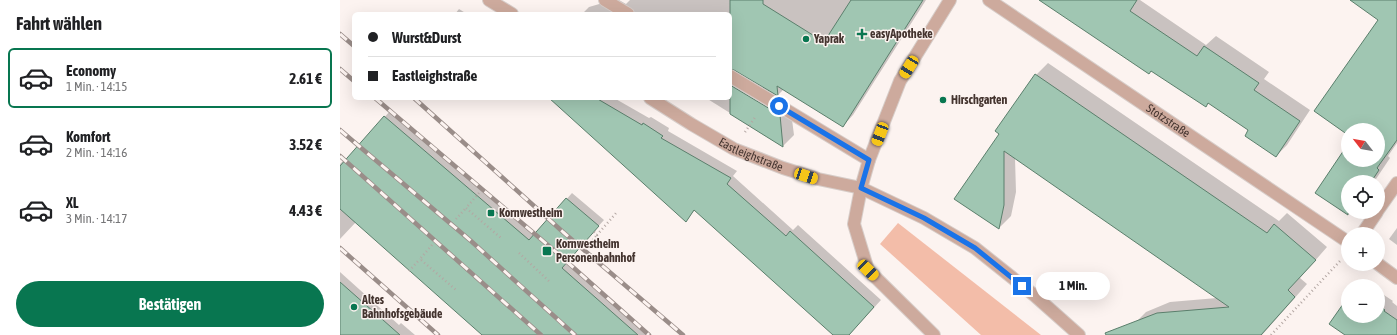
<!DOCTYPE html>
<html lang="de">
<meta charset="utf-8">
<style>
body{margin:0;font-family:"Asap Condensed",sans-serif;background:#f6f6f6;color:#202124;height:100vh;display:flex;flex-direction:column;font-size:15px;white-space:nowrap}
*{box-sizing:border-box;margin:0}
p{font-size:13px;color:#757577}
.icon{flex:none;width:22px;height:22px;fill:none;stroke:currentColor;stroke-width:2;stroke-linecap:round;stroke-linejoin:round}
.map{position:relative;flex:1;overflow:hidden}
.drawer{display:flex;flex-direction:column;background:#fff;width:340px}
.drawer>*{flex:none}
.top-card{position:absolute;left:12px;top:12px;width:380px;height:88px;border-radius:6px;box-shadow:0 4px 16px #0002;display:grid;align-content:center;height:88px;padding:0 16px;background:#fff}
.needle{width:26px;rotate:301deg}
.controls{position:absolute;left:1001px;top:123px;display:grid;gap:8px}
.controls a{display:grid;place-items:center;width:44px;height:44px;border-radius:50%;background:#fff;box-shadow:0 4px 16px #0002;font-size:20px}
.end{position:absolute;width:18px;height:18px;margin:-9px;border:5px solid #1a73e8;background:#fff;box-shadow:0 0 0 2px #fff}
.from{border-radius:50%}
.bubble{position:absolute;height:28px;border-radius:14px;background:#fff;box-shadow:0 4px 16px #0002;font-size:13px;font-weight:700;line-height:28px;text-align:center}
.car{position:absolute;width:12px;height:24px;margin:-12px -6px;border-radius:5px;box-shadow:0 0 3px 1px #0007;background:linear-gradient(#f5c518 24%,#345 0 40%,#f5c518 0 76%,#345 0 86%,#f5c518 0)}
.top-card b{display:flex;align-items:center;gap:14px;height:38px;font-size:15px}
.top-card b+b{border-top:1px solid #e0e0e0}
.top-card i{width:10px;height:10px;background:#202124}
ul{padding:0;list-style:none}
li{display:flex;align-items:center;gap:12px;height:60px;margin:0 8px 6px;padding:0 8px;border:2px solid transparent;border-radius:6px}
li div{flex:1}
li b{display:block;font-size:15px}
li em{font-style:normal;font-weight:700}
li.on{border-color:#087650}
li>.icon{width:36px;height:36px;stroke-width:1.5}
h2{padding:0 16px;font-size:18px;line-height:48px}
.cta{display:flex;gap:8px;margin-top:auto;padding:8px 16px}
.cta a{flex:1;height:46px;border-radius:24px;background:#087650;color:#fff;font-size:16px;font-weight:700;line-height:46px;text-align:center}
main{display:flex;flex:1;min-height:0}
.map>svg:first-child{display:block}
.green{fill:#f3bda9}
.shadow{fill:#0003}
.building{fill:#a0c6b2;stroke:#5b7f6c}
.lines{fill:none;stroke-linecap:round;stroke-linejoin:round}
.lane-casing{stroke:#d7cdc9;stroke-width:14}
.street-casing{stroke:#d7cdc9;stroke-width:14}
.path{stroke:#b3a7a3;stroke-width:2.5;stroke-dasharray:1 3;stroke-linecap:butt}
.lane{stroke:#cdaa9d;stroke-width:12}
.street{stroke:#cdaa9d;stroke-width:12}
.rail-casing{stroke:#9a8d89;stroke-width:4.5}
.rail{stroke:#fcf3f0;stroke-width:3;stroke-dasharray:9;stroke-linecap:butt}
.route{stroke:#1a73e8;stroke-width:5}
.poi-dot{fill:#087650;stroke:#fcf3f0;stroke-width:1.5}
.labels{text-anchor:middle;stroke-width:3;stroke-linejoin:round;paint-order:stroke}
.poi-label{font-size:12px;font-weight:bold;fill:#44342f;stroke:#fcf3f0;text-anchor:start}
.street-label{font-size:12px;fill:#44342f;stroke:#fcf3f0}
</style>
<main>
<section class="drawer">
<h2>Fahrt wählen</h2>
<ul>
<li class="on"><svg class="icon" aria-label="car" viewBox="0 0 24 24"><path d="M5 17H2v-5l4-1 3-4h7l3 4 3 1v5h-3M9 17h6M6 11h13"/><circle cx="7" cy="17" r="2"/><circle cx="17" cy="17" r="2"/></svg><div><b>Economy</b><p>1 Min. · 14:15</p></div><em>2.61 €</em></li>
<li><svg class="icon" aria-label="car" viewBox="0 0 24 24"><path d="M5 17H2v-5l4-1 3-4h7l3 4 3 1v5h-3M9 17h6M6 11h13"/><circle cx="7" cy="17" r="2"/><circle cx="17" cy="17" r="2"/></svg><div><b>Komfort</b><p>2 Min. · 14:16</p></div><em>3.52 €</em></li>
<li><svg class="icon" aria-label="car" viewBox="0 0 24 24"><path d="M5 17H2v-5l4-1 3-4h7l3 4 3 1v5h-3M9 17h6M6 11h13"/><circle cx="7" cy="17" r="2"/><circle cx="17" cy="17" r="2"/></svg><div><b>XL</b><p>3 Min. · 14:17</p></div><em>4.43 €</em></li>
</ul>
<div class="cta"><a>Bestätigen</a></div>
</section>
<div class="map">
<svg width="1057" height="335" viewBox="0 0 1057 335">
<rect width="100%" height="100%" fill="#fcf3f0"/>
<!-- green -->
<path class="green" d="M558,223L701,335H641L540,244Z"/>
<!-- shadow -->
<g class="shadow">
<path d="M273,0H279L286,4L290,0H586L513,115L503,126L444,89L437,96L450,104L454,135L443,146L366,98H390V14H242L249,7Z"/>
<path d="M700,0H800L866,45L876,36L929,72L924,79L970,110L947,145L936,156L910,130L869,103L866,106L812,70Z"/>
<path d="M119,9L127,14H115Z"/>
<path d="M1057,38V143L1048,156L1050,158L1034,182H1008V212H1011L1009,214L977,192L1008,146V160H1038V130H1008V134L975,111Z"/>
<path d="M708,63L939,221L947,213L987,247L960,278L967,284L922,335H786L796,322L806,312L830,302L877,298L675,158L676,192L671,216L659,228L615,199L661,134L696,75Z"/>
<path d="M208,98H274L309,118L311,117L329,128L328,131L397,171L393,176L453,230L458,225L541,300L509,335H494L355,210L346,220L213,101Z"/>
<path d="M50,111L195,235L232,193L264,220L226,262L309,335H145L16,222L0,239V164L4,160L6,161Z"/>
<path d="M1057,228V245L1049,239Z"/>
<path d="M0,272L59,325L61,323L75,335H0Z"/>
<path d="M1023,281L1031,286H1018Z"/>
<path d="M1038,291L1053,301L1052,302L1057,306V335H1007L1008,299V316H1038Z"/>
</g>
<!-- building -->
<g class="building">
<path d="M390,0H423V4L484,42L511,0H583L503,127L437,86L438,96L394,70L390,69Z"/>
<path d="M699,0H797L790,11L857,56L864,46L919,83L914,90L960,121L936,157L905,136L908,130L868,103L866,107L811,71L809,74Z"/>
<path d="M1010,0H1057V140L1037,168L1039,170L1031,182H1008V215L975,193L1008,144V160H1038V130H1008V135L974,111L1038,20Z"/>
<path d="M695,74L927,233L934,224L976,260L948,290L955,297L921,335H766L765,333L817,313L889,307L664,151V205L659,229L614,199L659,134L655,131Z"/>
<path d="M390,85L440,115L443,147L390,114Z"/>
<path d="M209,98H256L302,125L303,123L323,136L321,138L391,178L387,184L446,236L450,231L534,307L509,335H493L354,210L346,222Z"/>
<path d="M44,116L189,240L226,198L259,226L222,268L298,335H142L0,209V166Z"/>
<path d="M0,282L60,335H0Z"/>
<path d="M1008,297V316H1038V305L1045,310L1044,311L1057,320V335H1005L989,324Z"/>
</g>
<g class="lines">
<defs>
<g id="lane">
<path d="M265,0L288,14"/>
<path d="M390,76L529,160"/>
<path d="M521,188L514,224L528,270L594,335"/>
</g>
<g id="street">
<path d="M149,0L172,14"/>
<path id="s1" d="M649,0L1008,242"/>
<path id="s2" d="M310,98L351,124L394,149L443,168L478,179L521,188L584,218L635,248L694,295L739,335"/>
<path d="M521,188L529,160L560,81L610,0"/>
<path d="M1038,210L1057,183"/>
<path d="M1022,234L1037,212"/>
<path d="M1038,264L1057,278"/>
</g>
</defs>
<!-- lane casing -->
<use href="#lane" class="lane-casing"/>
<!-- street casing -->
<use href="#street" class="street-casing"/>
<!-- path -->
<g class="path">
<path d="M405,132L416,116"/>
<path d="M139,193L126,208L161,238"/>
<path d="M116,219L126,208"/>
<path d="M254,232L257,235L277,212"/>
<path d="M250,243L257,235"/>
<path d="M92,245L80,259L116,290"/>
<path d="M179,253L210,282"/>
<path d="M69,271L80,259"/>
<path d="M931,335L1000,261"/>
</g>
<!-- lane -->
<use href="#lane" class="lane"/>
<!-- street -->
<use href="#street" class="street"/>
<defs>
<g id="rail">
<path d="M0,34L14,46"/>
<path d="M0,69L14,81"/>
<path d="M35,98L216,252L309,335"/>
<path d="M74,98L223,232L343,335"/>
<path d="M0,130L131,241L235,335"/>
<path d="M0,156L201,335"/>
<path d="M0,248L98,335"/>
</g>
</defs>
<!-- rail casing -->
<use href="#rail" class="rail-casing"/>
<!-- rail -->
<use href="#rail" class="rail"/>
</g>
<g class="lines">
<!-- route -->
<path class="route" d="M439,106L529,160L521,188L584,218L635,248L682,286"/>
</g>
<!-- markers -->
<g class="poi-dot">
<path d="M520 28h4v4h4v4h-4v4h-4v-4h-4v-4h4z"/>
<circle cx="466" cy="39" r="4"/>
<circle cx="603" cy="100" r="4"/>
<rect x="147" y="209" width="8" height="8" rx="2"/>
<rect x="202" y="246" width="10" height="10" rx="2"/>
<circle cx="14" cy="307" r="4"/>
</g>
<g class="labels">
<!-- poi labels -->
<g class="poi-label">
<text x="530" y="38">easyApotheke</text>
<text x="474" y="43">Yaprak</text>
<text x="611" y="104">Hirschgarten</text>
<text x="159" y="217">Kornwestheim</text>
<text x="216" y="248">Kornwestheim<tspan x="216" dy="14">Personenbahnhof</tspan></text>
<text x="22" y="304">Altes<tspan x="22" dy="14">Bahnhofsgebäude</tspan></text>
</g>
<!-- street labels -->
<g class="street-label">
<text dy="4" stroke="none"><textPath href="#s1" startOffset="216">Stotzstraße</textPath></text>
<text dy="4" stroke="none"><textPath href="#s2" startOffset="116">Eastleighstraße</textPath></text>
</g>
</g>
</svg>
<div class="controls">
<a><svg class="needle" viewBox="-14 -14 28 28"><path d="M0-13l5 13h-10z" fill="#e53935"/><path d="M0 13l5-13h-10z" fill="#757577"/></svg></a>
<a><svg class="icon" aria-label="locate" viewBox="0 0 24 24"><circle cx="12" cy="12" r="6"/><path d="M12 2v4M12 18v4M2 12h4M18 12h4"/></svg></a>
<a>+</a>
<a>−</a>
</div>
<i class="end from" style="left:439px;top:106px"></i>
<i class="end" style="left:682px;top:286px"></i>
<div class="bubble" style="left:696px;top:272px;width:74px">1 Min.</div>
<i class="car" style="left:569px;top:67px;rotate:212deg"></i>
<i class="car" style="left:540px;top:134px;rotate:201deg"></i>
<i class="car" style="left:466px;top:176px;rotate:108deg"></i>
<i class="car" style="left:528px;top:270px;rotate:134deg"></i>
<div class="top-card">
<b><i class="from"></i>Wurst&amp;Durst</b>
<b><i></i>Eastleighstraße</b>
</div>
</div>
</main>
